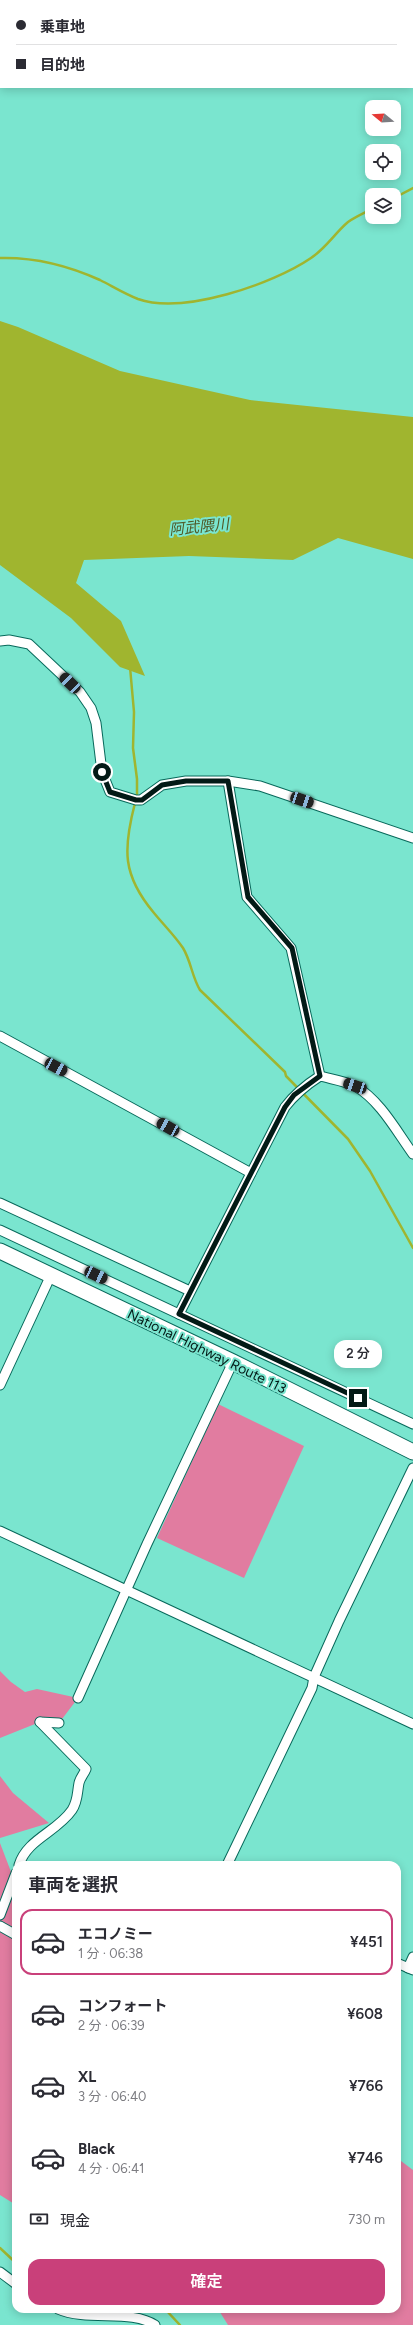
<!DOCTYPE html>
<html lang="ja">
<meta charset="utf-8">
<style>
body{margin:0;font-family:Figtree,"Noto Sans JP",sans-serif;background:#f7f7f7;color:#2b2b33;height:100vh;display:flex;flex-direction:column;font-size:15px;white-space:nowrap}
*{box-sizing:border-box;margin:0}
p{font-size:13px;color:#7c7c81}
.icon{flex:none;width:22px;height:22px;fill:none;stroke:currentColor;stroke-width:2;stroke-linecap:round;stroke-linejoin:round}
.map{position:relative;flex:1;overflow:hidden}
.panel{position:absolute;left:12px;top:1861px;width:389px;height:452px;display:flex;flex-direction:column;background:#fff;border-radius:12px;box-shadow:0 2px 10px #0003}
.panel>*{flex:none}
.banner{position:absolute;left:0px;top:0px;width:413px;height:88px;box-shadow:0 2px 10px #0003;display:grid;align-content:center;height:88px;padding:0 16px;background:#fff}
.needle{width:26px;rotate:288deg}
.tools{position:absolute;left:365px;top:100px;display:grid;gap:8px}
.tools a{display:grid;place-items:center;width:36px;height:36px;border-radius:8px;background:#fff;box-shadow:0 2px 10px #0003;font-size:20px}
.end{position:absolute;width:18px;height:18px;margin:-9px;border:5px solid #031a16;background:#fff;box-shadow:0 0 0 2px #fff}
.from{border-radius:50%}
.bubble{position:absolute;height:28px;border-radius:12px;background:#fff;box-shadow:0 2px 10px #0003;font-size:13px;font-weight:600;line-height:28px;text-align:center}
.car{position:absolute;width:12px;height:24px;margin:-12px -6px;border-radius:5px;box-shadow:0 0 3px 1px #0007;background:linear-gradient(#222 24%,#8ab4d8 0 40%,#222 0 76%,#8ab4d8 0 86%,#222 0)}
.banner b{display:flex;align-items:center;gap:14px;height:38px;font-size:15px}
.banner b+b{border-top:1px solid #e1e1e2}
.banner i{width:10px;height:10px;background:#2b2b33}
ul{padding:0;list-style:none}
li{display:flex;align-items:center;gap:12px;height:66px;margin:0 8px 6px;padding:0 8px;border:2px solid transparent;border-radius:12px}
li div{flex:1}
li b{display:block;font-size:15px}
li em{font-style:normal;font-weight:600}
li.on{border-color:#c9407a}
li>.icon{width:36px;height:36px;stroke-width:1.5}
h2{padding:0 16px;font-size:18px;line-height:48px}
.pay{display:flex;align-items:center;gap:10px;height:44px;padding:0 16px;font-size:15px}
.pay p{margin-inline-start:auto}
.action{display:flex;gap:8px;margin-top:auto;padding:8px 16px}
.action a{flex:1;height:46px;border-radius:12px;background:#c9407a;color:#fff;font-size:16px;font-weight:600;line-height:46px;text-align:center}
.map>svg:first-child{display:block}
.green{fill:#e17ca0}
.water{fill:#a0b52f}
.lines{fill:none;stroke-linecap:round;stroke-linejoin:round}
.stream{stroke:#a0b52f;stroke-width:2.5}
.minor-casing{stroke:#08695b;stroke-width:11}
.trunk-casing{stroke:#08695b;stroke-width:17}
.minor{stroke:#fff;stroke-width:9}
.trunk{stroke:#fff;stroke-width:15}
.route{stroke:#031a16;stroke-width:5}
.labels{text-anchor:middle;stroke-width:4;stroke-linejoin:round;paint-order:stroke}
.street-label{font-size:14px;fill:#031a16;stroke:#7ae5cf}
.water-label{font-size:15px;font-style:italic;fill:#505927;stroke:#7ae5cf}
</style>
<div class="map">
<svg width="413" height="2325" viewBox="0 0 413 2325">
<rect width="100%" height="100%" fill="#7ae5cf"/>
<!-- green -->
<g class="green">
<path d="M218,1404L304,1446L244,1578L157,1538Z"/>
<path d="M0,1671L11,1682L25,1692L37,1689L78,1698L59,1723L40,1722L0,1738Z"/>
<path d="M0,1776L13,1793L49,1823L0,1838Z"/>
<path d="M0,1843L16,1885V2205L0,2195Z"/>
<path d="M397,2158L413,2170V2325H228L218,2309H397Z"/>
</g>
<!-- water -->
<path class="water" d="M0,321L18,327L120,371L250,400L413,417V559L338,538L293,560L189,556L84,560L76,583L121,621L145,676L120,667L71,618L0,565Z"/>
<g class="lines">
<!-- stream -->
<g class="stream">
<path d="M394,198L413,188"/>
<path d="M0,258C36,257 67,265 100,280C112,286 125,294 138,299C183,315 273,284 311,258C326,248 335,233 348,222C355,217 364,213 372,209"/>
<path d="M130,667L134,712L133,748L137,779V798"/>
<path d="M135,803C123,849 122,875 154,913C163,924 175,936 183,948C191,961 192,977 200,990L285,1072L286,1076L348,1139L370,1171L413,1248"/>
<path d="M0,2248L16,2263"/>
<path d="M165,2309L180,2325"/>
</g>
<defs>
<g id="minor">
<path d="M0,641L9,640L29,644L80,692L91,708L96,723L102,772L110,792L136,800H141L162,785L186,781H228L260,786L413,838"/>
<path d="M228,781L247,897L291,948L320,1076"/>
<path d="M0,1036L251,1173"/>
<path d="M0,1203L190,1291"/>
<path d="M0,1230L413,1424"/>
<path d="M179,1314L285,1107C295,1094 306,1085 320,1076C331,1079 345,1081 355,1086C380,1100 397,1132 413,1154"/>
<path d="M0,1385L51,1275"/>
<path d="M0,1531L413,1724"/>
<path d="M78,1698L147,1544L233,1362"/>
<path d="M40,1722L59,1723"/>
<path d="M19,1865C27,1839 57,1832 72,1810C78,1801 77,1793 79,1783C80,1778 84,1774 86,1769L40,1722"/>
<path d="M227,1865L312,1688L314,1677L339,1621L413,1468"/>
<path d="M0,1915L16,1873"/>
<path d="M0,1926L16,1935"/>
<path d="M397,1963L413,1970"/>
<path d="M408,1968L413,1957"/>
<path d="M0,2272L16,2284"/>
<path d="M58,2309C88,2322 131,2309 155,2325"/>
</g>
<path id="trunk" d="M0,1251L233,1362L413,1452"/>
</defs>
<!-- minor casing -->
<use href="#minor" class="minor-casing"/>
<!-- trunk casing -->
<use href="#trunk" class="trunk-casing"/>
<!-- minor -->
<use href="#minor" class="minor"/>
<!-- trunk -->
<use href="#trunk" class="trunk"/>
</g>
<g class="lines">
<!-- route -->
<path class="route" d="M102,772L110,792L136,800H142L162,785L186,781H228L248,897L292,948L320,1076L294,1095L285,1107L179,1314L358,1398"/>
</g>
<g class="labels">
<!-- street labels -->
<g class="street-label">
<text transform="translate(207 1351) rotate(26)" y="5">National Highway Route 113</text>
</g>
<!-- water labels -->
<g class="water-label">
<text transform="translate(199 527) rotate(-6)" y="5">阿武隈川</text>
</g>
</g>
</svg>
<div class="tools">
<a><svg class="needle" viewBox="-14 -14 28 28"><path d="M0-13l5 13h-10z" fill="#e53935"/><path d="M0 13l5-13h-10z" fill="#7c7c81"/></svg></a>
<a><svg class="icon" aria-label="locate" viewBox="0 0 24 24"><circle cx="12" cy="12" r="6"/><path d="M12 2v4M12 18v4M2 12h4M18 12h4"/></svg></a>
<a><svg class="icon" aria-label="layers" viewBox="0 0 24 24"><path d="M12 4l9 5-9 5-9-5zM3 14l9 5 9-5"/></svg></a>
</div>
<i class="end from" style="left:102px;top:772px"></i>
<i class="end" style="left:358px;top:1398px"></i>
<div class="bubble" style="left:334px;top:1340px;width:48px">2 分</div>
<i class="car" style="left:70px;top:683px;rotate:314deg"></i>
<i class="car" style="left:302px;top:800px;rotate:109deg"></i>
<i class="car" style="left:56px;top:1067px;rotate:118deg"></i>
<i class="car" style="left:355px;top:1086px;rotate:288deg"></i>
<i class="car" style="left:168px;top:1127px;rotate:299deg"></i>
<i class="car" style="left:96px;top:1275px;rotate:115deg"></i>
<div class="banner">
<b><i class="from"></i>乗車地</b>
<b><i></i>目的地</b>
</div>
<section class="panel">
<h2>車両を選択</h2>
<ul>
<li class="on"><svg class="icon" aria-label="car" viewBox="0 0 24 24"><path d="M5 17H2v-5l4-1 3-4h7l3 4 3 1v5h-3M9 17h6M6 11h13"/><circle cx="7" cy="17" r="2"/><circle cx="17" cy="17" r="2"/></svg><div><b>エコノミー</b><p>1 分 · 06:38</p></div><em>¥451</em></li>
<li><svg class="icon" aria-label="car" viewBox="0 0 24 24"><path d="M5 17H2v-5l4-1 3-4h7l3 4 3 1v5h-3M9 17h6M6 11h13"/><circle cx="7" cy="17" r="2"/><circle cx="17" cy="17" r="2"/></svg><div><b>コンフォート</b><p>2 分 · 06:39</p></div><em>¥608</em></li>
<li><svg class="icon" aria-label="car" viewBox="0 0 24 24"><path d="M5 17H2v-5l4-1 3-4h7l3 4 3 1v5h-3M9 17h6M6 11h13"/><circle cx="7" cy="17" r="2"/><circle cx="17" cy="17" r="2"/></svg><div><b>XL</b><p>3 分 · 06:40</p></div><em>¥766</em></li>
<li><svg class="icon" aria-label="car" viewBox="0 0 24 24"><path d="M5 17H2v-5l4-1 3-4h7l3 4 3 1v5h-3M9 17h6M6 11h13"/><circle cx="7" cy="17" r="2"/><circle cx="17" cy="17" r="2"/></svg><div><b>Black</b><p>4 分 · 06:41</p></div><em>¥746</em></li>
</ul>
<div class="pay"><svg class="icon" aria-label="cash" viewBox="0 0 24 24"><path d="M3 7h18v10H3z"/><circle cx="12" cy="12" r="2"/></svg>現金<p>730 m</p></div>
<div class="action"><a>確定</a></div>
</section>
</div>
